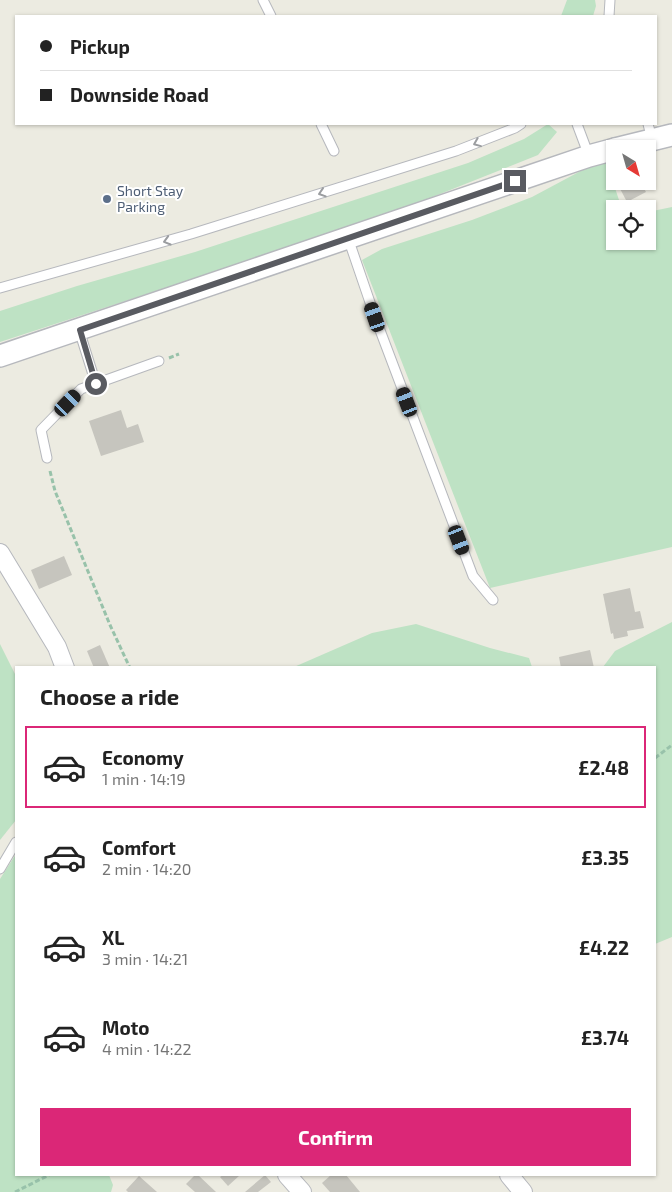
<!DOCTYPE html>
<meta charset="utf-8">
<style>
body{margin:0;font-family:"Exo 2",sans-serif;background:#f2f2f2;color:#222;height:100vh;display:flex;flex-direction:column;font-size:19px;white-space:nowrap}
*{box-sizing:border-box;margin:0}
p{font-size:16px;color:#767676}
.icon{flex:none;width:28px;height:28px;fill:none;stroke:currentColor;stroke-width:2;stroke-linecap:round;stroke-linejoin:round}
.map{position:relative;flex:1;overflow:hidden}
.side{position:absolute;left:15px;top:666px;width:641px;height:510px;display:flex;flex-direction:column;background:#fff;border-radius:0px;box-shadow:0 1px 4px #0004}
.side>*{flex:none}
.guide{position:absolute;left:15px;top:15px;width:642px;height:110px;border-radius:0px;box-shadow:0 1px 4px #0004;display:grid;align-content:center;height:110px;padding:0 25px;background:#fff}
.needle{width:32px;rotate:143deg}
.tools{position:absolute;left:606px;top:140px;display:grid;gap:10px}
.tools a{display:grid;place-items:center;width:50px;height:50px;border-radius:0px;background:#fff;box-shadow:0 1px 4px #0004;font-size:25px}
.end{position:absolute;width:22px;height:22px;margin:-11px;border:6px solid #595b61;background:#fff;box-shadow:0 0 0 2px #fff}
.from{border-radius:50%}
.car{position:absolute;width:15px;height:30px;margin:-15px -8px;border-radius:6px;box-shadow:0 0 4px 1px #0007;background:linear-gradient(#222 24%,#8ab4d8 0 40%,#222 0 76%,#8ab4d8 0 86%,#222 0)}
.guide b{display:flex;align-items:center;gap:18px;height:48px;font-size:19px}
.guide b+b{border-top:1px solid #e0e0e0}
.guide i{width:12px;height:12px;background:#222}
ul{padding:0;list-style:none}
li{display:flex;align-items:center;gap:15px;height:82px;margin:0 10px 8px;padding:0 15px;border:2px solid transparent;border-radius:0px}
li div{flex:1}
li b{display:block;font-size:19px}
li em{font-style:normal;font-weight:700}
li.selected{border-color:#db2777}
li>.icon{width:45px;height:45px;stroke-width:1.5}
h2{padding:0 25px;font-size:22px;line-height:60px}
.action{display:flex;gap:10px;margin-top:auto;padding:10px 25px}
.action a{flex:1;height:58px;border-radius:0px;background:#db2777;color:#fff;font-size:20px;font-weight:700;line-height:58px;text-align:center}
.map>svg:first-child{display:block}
.green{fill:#bee2c4}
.building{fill:#c6c5be}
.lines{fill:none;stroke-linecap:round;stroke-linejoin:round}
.service-casing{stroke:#b6b8bd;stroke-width:11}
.minor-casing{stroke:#b6b8bd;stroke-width:20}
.tertiary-casing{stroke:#b6b8bd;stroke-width:24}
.path{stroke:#98c2aa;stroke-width:3;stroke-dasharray:5 2.5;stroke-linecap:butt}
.service{stroke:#fff;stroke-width:9}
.minor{stroke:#fff;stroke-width:18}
.tertiary{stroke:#fff;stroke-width:21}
.oneway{stroke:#9b9da0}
.route{stroke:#595b61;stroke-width:6}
.service-dot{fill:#5c6f8a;stroke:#fff;stroke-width:2}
.labels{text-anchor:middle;stroke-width:4;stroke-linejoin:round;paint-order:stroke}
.service-label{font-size:14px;fill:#4e5e75;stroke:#fff;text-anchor:start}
</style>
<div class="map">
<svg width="672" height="1192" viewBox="0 0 672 1192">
<rect width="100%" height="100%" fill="#ecebe1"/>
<!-- green -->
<g class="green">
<path d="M567,0H595L596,6L593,16H561Z"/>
<path d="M548,124L557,132L538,155L382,217L0,342V311L77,286L195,252L468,163L524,139Z"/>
<path d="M605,158L622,209H615V241H648V212L672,207V547L490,588L362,260L382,249L472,220L532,197Z"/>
<path d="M672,622V937L655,944V668L603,667L615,651Z"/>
<path d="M416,624L490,648L529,658L532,667H294L372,633Z"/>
<path d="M0,644L16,676V820L0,840Z"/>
<path d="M16,854V1175H109L113,1185L111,1192H0V879Z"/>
</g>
<!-- building -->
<g class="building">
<path d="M616,181H640L646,192L627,202Z"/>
<path d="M121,410L127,428L138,424L144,442L101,456L89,421Z"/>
<path d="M64,556L72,575L39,589L31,570Z"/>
<path d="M630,588L635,612L640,611L644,628L627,631L628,636L614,639L613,633L611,634L603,594Z"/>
<path d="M100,645L110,668H94L87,651Z"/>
<path d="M590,650L594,668H561L559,657Z"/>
<path d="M195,1175H198L216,1192H195L186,1184Z"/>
<path d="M223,1175H240L228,1186L220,1177Z"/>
<path d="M265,1175L271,1182L258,1192H245Z"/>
<path d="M331,1175H346L360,1192H330L322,1183Z"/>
<path d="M139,1176L157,1192H128L126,1190Z"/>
</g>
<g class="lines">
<defs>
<g id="service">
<path d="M263,0L271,16"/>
<path d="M609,16L610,0"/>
<path d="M321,124L334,151"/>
<path d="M577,124L589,156"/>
<path d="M648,124L652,139"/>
<path d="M348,238L375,317L473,576L493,600"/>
<path d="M0,288L191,234L456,151L515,128L521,124"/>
<path d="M79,330L96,384"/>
<path d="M47,458L41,430L81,389L159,361"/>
<path d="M0,869L16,842"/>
</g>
<g id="minor">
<path d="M0,553L57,647L65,668"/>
<path d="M287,1175L302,1192"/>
<path d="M509,1175L523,1192"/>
</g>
<g id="tertiary">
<path d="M615,149L672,135"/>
<path d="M0,356L589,156L615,149"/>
</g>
</defs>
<!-- service casing -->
<use href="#service" class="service-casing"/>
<!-- minor casing -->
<use href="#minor" class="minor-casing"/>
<!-- tertiary casing -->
<use href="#tertiary" class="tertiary-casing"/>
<!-- path -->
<g class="path">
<path d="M169,358L179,354"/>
<path d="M50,471L55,491L110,625L130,668"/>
<path d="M655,758L672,745"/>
<path d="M15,1192L49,1175"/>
</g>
<!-- service -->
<use href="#service" class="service"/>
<!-- minor -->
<use href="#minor" class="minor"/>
<!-- tertiary -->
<use href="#tertiary" class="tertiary"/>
</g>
<!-- one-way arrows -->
<defs><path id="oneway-chevron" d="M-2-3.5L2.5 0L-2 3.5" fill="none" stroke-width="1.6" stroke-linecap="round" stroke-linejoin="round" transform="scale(1.25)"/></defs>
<g class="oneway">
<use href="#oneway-chevron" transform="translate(477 143) rotate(158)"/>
<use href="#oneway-chevron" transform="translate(322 193) rotate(162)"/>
<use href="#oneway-chevron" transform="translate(167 241) rotate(164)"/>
</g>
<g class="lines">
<!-- route -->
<path class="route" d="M96,384L80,330L515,181"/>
</g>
<!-- markers -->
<circle class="service-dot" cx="107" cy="199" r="5"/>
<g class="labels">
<!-- service labels -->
<g class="service-label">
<text x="117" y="196">Short Stay<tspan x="117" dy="16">Parking</tspan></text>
</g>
</g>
</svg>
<div class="tools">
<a><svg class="needle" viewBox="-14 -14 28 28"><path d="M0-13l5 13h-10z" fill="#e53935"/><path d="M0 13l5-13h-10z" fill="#767676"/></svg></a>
<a><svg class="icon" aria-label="locate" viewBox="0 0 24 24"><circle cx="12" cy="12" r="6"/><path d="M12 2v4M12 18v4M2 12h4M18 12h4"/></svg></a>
</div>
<i class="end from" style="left:96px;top:384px"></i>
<i class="end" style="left:515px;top:181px"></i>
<i class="car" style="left:375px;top:317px;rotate:341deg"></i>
<i class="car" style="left:407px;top:402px;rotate:339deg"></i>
<i class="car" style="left:68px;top:403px;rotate:44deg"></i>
<i class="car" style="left:459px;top:540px;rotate:159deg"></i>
<div class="guide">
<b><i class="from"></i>Pickup</b>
<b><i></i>Downside Road</b>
</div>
<section class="side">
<h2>Choose a ride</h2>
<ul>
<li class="selected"><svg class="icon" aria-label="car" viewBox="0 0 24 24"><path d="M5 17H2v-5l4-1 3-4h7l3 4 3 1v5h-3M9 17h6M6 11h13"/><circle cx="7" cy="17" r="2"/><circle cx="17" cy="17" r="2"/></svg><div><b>Economy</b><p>1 min · 14:19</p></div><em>£2.48</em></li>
<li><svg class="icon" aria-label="car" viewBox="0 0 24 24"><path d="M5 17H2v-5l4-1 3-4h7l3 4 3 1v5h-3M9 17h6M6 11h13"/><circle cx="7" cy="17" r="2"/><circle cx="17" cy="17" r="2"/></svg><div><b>Comfort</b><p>2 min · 14:20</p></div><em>£3.35</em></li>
<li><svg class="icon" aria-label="car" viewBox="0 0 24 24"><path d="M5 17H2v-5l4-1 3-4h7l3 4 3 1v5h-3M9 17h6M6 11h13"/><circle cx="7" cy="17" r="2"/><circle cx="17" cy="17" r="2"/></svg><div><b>XL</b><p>3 min · 14:21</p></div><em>£4.22</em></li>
<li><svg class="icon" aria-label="car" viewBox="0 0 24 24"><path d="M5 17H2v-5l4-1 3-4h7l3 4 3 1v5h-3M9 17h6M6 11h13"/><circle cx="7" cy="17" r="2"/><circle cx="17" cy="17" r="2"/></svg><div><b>Moto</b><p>4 min · 14:22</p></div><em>£3.74</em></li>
</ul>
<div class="action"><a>Confirm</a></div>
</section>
</div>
